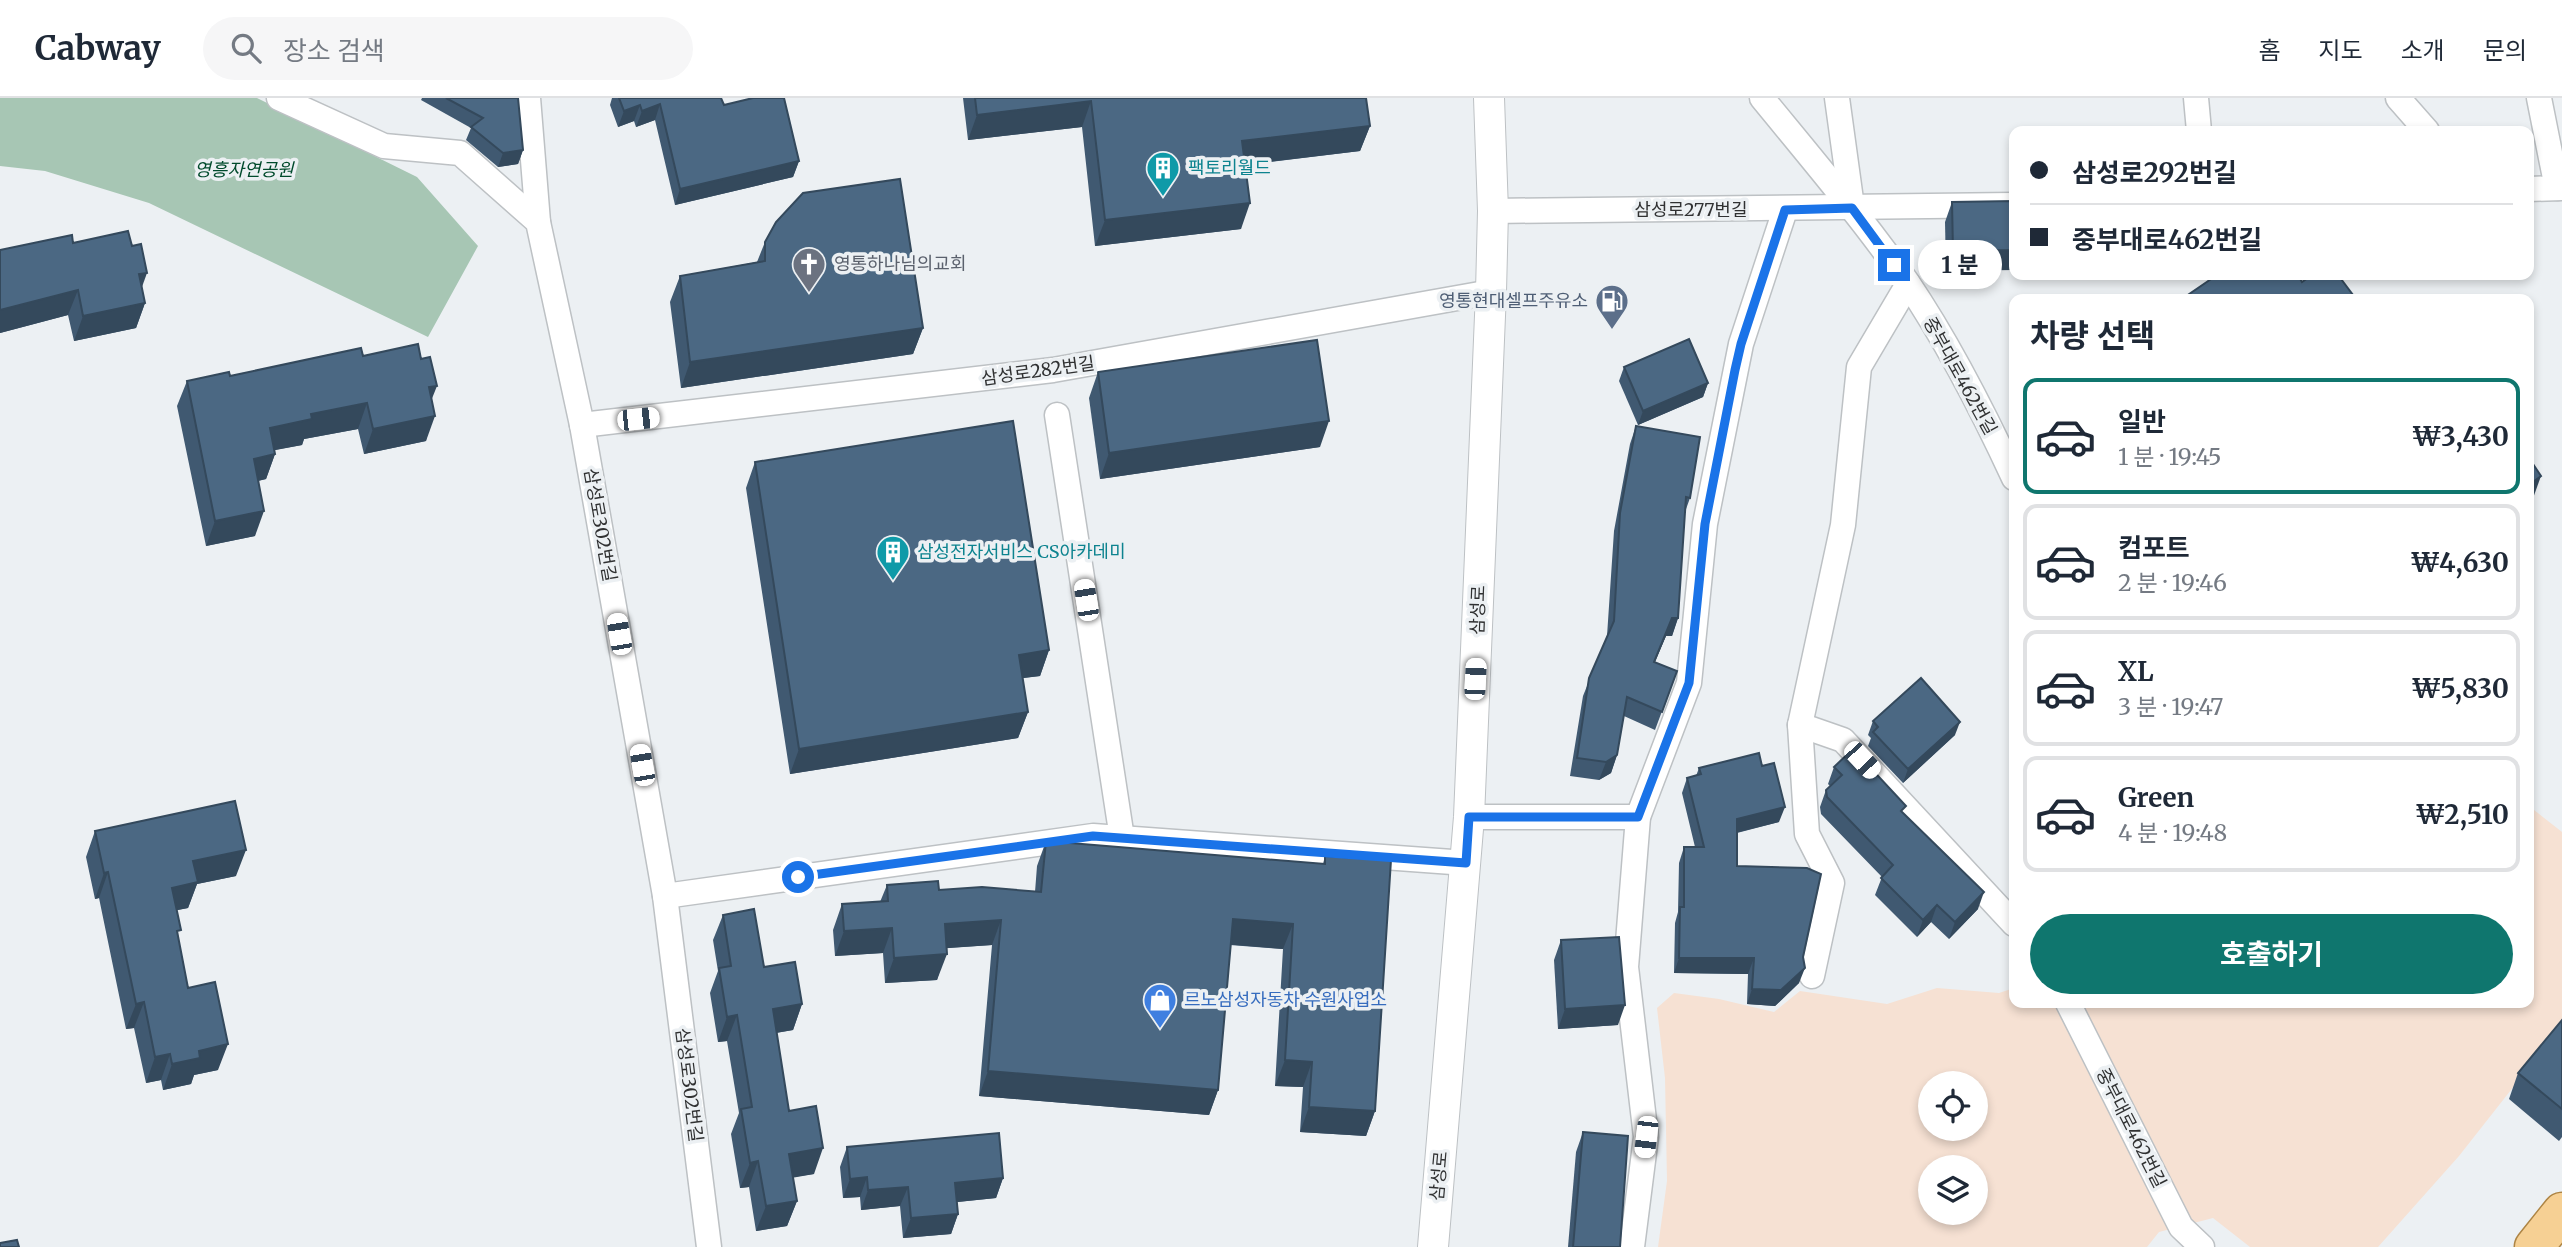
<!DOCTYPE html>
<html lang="ko">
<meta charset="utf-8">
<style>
body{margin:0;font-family:Merriweather,"Noto Sans KR",serif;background:#f6f6f7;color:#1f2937;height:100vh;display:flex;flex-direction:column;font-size:26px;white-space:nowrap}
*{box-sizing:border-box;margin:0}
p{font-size:23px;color:#747a83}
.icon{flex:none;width:38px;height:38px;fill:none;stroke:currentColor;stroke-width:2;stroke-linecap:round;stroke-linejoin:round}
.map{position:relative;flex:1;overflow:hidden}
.panel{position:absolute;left:2009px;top:196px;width:525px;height:714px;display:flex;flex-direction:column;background:#fff;border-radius:14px;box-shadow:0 4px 10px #0003}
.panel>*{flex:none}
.banner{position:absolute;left:2009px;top:28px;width:525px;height:154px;border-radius:14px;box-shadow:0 4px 10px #0003;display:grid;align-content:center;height:154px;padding:0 21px;background:#fff}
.tools{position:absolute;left:1918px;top:973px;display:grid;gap:14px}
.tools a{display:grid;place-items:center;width:70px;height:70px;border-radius:50%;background:#fff;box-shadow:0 4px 10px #0003;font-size:35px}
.end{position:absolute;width:32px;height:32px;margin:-16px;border:9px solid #1a73e8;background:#fff;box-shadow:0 0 0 4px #fff}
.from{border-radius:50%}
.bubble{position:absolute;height:49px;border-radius:24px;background:#fff;box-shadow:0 4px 10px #0003;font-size:23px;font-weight:700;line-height:49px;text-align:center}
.car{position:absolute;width:21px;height:42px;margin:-21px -10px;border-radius:9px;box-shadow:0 0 5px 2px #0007;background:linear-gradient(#fff 24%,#345 0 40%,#fff 0 76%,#345 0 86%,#fff 0)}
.banner b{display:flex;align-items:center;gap:24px;height:66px;font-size:26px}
.banner b+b{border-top:2px solid #e0e1e3}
.banner i{width:18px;height:18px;background:#1f2937}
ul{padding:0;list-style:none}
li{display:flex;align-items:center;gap:21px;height:116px;margin:0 14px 10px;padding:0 7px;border:4px solid #e0e1e3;border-radius:14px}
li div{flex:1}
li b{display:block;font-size:26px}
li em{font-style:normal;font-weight:700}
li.on{border-color:#0f766e}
li>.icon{width:63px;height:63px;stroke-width:1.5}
h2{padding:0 21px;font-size:32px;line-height:84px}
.primary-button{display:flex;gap:14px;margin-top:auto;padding:14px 21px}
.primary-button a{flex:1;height:80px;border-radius:42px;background:#0f766e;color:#fff;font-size:28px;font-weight:700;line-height:80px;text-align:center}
header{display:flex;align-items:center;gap:42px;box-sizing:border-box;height:98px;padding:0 35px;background:#fff;border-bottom:2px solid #e0e1e3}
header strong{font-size:33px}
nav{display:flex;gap:38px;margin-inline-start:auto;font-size:24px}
.search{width:490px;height:63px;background:#f6f6f7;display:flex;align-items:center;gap:18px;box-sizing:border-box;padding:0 24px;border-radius:38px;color:#747a83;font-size:26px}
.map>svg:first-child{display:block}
.commercial{fill:#f6e1d3;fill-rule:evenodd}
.green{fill:#a7c6b4}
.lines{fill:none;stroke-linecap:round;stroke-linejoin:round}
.minor-casing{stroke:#bdc1c4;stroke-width:27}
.tertiary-casing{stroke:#bdc1c4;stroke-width:32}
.primary-casing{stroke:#ad8444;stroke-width:41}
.minor{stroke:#fff;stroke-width:24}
.tertiary{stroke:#fff;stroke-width:30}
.primary{stroke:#f6d094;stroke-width:38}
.wall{fill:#405971}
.shaded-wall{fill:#34495c}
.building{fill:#4b6883;stroke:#34495c;stroke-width:2}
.route{stroke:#1a73e8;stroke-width:9}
.labels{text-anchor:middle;stroke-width:7;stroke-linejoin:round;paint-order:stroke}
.culture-label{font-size:18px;fill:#0d838f;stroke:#ecf0f3;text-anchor:start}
.park-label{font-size:18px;font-style:italic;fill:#004a2c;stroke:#ecf0f3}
.street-label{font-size:18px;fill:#303132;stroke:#ecf0f3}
.worship-label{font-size:18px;fill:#5b616d;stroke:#ecf0f3;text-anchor:start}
.service-label{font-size:18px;fill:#4e5e75;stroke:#ecf0f3;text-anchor:end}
.shop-label{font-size:18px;fill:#366cbe;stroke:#ecf0f3;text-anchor:start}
</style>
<header>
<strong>Cabway</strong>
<div class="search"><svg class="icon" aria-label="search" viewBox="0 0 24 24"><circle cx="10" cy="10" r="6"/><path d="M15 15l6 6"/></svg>장소 검색</div>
<nav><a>홈</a><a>지도</a><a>소개</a><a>문의</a></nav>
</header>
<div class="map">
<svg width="2562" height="1149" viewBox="0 0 2562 1149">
<rect width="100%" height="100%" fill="#ecf0f3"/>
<!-- commercial -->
<path class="commercial" d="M2529,708L2562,734V927L2459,1058L2378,1149H2250L2213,1120L2159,1134L2147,1149H1658L1667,1083L1665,980L1657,910L1674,895L1719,901L1774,914L1800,893L1887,906L1937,890L1999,895L2014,890V905H2529ZM1930,985H1976V1031H1930ZM1930,1069H1976V1115H1930Z"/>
<!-- green -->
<path class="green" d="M0,0H257L417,79L478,148L428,239L149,105L45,73L0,68Z"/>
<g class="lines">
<defs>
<g id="minor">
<path d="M279,0L384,48L460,55L538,124L582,327L665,798L709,1149"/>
<path d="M528,0L538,124"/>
<path d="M1762,0C1812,61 1862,120 1907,184C1949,246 1983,313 2014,380"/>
<path d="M1837,0L1852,109"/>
<path d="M2196,0L2199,33"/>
<path d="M2398,0L2427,33"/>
<path d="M2539,0L2557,90"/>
<path d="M2529,91L2562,90"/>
<path d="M1493,113L2014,107"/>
<path d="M1908,186L1859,269L1843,427L1800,627L1843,642L2014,826"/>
<path d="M1057,317L1122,740"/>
<path d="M582,327L1053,272L1491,194"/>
<path d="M1800,627L1807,736L1832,785L1812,878"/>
<path d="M1469,719H1638"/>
<path d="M665,798L1093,738L1466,765"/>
<path d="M2068,905L2181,1129L2202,1149"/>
<path d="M1632,1149L1646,1039L1626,869L1638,719L1689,585L1705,426L1741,246L1785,112"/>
</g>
<path id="tertiary" d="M1433,1149L1469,719L1491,194L1493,113L1489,0"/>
<path id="primary" d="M2534,1149L2562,1114"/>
</defs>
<!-- minor casing -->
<use href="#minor" class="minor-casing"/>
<!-- tertiary casing -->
<use href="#tertiary" class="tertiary-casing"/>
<!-- primary casing -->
<use href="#primary" class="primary-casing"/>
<!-- minor -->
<use href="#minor" class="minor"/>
<!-- tertiary -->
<use href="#tertiary" class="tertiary"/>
<!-- primary -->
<use href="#primary" class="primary"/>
</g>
<!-- wall -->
<g class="wall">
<path d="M422,0H518L523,52L518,66L498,69L466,42L471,30L421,2Z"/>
<path d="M612,0H721L724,7L799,63L793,79L675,107L655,22L636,29L634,23L618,29L610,7Z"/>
<path d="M963,0H1366L1370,28L1360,53L1245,67L1241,131L1095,148L1082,29L968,42Z"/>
<path d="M2014,103L1946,173L1945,124L1952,104Z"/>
<path d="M765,144L923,230L913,256L681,290L670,204L680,178L757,164Z"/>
<path d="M73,145L142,189L145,205L136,230L74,243L68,217L0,235V152Z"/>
<path d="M363,258L432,301L426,343L364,356L358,331L304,341L302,347L274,352L275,356L266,381L258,383L255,438L206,448L177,308L187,283L230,278Z"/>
<path d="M1624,269L1708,285L1703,299L1638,327L1619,283Z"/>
<path d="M1098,274L1320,349L1100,381L1089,300Z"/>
<path d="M1636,328L1690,400L1685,414L1678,520L1672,538H1666L1655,564L1677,573L1655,632L1624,618L1617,657L1611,675L1599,682L1570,678L1583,598L1607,538L1614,433L1630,346Z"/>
<path d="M755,364L1049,552L1040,578L1022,580L1028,614L1018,640L790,676L746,390Z"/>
<path d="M1873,623L1955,637L1903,685L1868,648L1871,640L1868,637Z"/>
<path d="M1762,668L1779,724L1737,735V768L1803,859L1799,885L1775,908L1747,906L1748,876L1674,875L1675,825L1678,814L1679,765L1684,749H1695L1682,695L1687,680L1696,678L1699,670Z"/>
<path d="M1834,669L1903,715L1978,811L1949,841L1931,824L1917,839L1875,797L1882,779L1821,716L1820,709L1826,692L1830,688L1828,686Z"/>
<path d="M95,733L236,778L197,786L188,810L177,812L178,841L188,890L218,972L194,977L191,986L163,992L161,982L146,985L134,930L126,931L99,800L95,801L86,759Z"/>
<path d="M1046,743L1323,766L1325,758L1375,1013L1366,1038L1300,1034L1303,989L1275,988L1283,851L1230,847L1218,992L1209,1017L979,998L992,847L946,850L937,882L885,885L883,855L835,858L833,832L842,806L880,804L887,787L939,792L1035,794L1037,768Z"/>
<path d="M723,817L764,869L802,906L793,932L776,935L789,1013L814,1076L793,1079L797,1103L787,1128L756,1133L749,1089L740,1090L731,1036L739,1015L727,943L718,944L710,895L718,873L713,842Z"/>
<path d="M1561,842L1618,927L1558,931L1554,862Z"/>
<path d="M2562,922V1039L2559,1043L2509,1001L2518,975Z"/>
<path d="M1583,1034L1620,1149H1568L1576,1054Z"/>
<path d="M847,1049L1003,1080L996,1100L957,1104L958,1116L951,1136L903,1140L900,1108L861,1112L860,1099L843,1100L840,1069Z"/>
</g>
<!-- shaded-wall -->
<g class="shaded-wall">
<path d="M1091,3L1082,29L968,42L977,17Z"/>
<path d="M660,6L655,22L636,29L642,13Z"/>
<path d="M640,7L634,23L618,29L624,13Z"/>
<path d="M1370,28L1360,53L1233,68L1242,43Z"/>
<path d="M523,52L518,66L498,69L503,55Z"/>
<path d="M799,63L793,79L675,107L680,91Z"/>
<path d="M1250,105L1241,131L1095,148L1105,122Z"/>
<path d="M2014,152V172L1946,173L1953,153Z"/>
<path d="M147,175L138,200L139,176Z"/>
<path d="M2088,177H2174L2087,181Z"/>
<path d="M78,192L68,217L0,235V212Z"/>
<path d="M145,205L136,230L74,243L83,218Z"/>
<path d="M923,230L913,256L681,290L690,264Z"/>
<path d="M1708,285L1703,299L1638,327L1643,313Z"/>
<path d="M437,288L427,313L429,289Z"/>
<path d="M367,305L358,331L304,341L302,347L260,355L270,330L311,316Z"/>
<path d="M435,318L426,343L364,356L373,331Z"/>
<path d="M1329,323L1320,349L1100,381L1109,355Z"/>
<path d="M275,356L266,381L244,386L254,361Z"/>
<path d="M2541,378L2532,403L2529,405V387Z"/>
<path d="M264,413L255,438L206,448L215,423Z"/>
<path d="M1672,520H1678L1672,538H1666L1647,581Z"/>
<path d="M1049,552L1040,578L1009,582L1019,557Z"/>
<path d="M1028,614L1018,640L790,676L799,651Z"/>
<path d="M1960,624L1955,637L1903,685L1908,671Z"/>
<path d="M1617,657L1611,675L1599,682L1606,664Z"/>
<path d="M1785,709L1779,724L1731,736L1737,721Z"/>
<path d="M246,752L236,778L197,786L188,810L163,815L172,790L193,763Z"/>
<path d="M108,774L99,800L95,801L104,775Z"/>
<path d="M1984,794L1978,811L1949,841L1955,824Z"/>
<path d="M1937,807L1931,824L1917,839L1923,822Z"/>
<path d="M1233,821L1293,826L1283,851L1223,846Z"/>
<path d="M1001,822L992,847L935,851L945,826Z"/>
<path d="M892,830L883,855L835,858L844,833Z"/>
<path d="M947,856L937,882L885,885L894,860Z"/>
<path d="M1679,860H1754L1748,876L1674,875Z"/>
<path d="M1805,870L1799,885L1775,908L1747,906L1752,891Z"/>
<path d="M144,904L134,930L126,931L136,906Z"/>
<path d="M802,906L793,932L763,937L773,911Z"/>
<path d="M1625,907L1618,927L1558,931L1565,911Z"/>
<path d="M737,917L727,943L718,944L727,919Z"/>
<path d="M228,946L218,972L194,977L191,986L163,992L172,966L199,953Z"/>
<path d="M170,956L161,982L146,985L155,959Z"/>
<path d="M1285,962L1312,964L1303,989L1275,988Z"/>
<path d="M988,973L1218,992L1209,1017L979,998Z"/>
<path d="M1309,1009L1375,1013L1366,1038L1300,1034Z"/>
<path d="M823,1050L814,1076L780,1082L789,1056Z"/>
<path d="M758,1063L749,1089L740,1090L750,1065Z"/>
<path d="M867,1079L860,1099L843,1100L850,1081Z"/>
<path d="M1003,1080L996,1100L948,1105L955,1085Z"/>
<path d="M908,1089L900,1108L861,1112L868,1092Z"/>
<path d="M797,1103L787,1128L756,1133L766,1108Z"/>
<path d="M958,1116L951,1136L903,1140L911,1120Z"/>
</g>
<!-- building -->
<g class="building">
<path d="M446,0H518L523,52L503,55L471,29L483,20Z"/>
<path d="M619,0H721L724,7L753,0H784L799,63L680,91L660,6L642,13L640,7L624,13Z"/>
<path d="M975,0H1366L1370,28L1242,43L1250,105L1105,122L1091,3L977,17Z"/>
<path d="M900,81L923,230L690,264L680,178L765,163V144L776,124L803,95Z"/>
<path d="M2014,103V152L1953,153L1952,104Z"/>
<path d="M128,133L132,148L141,146L147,175L139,176L145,205L83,218L78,192L0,212V152L72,137L73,145Z"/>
<path d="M2217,177H2298L2302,184L2312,177H2338L2356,201H2182Z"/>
<path d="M1689,241L1708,285L1643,313L1624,269Z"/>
<path d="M1317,242L1329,323L1109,355L1098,274Z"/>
<path d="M418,246L421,261L430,259L437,288L429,289L435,318L373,331L367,305L311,316L312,321L270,330L275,356L254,361L264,413L215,423L187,283L229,274L230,278L361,250L363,258Z"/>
<path d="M1013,323L1049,552L1019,557L1028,614L799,651L755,364Z"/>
<path d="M1636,328L1700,339L1690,400L1686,399L1678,520H1672L1654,564L1677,573L1662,614L1627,599L1617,657L1606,664L1577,660L1589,580L1614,523L1620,415Z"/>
<path d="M2529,360L2541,378L2529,387Z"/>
<path d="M1921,580L1960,624L1908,671L1873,634L1878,629L1873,623Z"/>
<path d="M1853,651L1906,708L1901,713L1984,794L1955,824L1937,807L1923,822L1881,780L1893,767L1827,699L1826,692L1842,677L1834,669Z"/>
<path d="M1759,655L1762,668L1774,665L1785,709L1737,721V768L1807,770L1821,776L1803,859L1805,870L1781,892L1752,891L1754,860H1679L1680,809H1684V749H1704L1687,680L1701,676L1699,670Z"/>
<path d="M235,703L246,752L193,763L198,784L172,790L181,832L177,833L188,890L215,884L228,946L199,953L200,960L172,966L170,956L155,959L144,904L136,906L108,774L104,775L95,733Z"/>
<path d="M1046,743L1325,766V758L1391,762L1375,1013L1309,1009L1312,964L1285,962L1293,826L1233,821L1218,992L988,973L1001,822L945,826L947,856L894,860L892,830L844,833L842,806L888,803L887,787L938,783L939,792L982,789L1041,794Z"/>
<path d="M754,811L764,869L795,864L802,906L773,911L789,1013L816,1008L823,1050L789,1056L797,1103L766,1108L758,1063L750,1065L741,1011L752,1009L737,917L727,919L719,870L731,868L723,817Z"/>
<path d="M1619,839L1625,907L1565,911L1561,842Z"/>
<path d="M2562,922V1011L2518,975Z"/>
<path d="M1583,1034L1628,1038L1620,1149H1573Z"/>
<path d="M999,1035L1003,1080L955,1085L958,1116L911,1120L908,1089L868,1092L867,1079L850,1081L847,1049Z"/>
<path d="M17,1142L19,1149H0V1145Z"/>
</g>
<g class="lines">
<!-- route -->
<path class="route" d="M798,779L1093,738L1466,765L1469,719H1638L1689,585L1705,426L1735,272L1741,246L1785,112L1852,110L1894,167"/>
</g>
<!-- icons -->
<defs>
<symbol id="building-pin" viewBox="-11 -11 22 30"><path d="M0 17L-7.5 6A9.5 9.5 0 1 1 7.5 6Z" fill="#0f9aa8" stroke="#ecf0f3"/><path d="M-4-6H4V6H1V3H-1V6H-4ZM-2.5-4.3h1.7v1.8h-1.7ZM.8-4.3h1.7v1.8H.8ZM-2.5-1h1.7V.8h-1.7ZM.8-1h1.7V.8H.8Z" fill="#fff"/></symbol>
<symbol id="church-pin" viewBox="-11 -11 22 30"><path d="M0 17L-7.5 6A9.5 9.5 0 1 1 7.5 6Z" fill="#6b7280" stroke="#ecf0f3"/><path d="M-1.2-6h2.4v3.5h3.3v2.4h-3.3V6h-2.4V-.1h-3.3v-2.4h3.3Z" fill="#fff"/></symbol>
<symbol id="fuel-pin" viewBox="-11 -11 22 30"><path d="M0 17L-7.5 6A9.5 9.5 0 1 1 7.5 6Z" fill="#5c6f8a" stroke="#ecf0f3"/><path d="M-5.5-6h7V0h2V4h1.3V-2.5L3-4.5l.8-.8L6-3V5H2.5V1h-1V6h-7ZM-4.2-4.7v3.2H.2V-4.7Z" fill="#fff"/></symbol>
<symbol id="shop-pin" viewBox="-11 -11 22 30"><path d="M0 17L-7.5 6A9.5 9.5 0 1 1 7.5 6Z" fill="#3f7fe0" stroke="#ecf0f3"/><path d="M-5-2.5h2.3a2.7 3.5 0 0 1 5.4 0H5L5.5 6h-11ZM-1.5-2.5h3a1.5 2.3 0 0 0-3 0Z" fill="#fff"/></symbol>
</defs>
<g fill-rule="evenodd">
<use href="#building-pin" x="1144" y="51" width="38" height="52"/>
<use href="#church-pin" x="790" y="147" width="38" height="52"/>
<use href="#fuel-pin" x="1593" y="184" width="38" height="52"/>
<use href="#building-pin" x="874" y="435" width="38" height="52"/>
<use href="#shop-pin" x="1141" y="883" width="38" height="52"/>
</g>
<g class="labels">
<!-- culture labels -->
<g class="culture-label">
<text x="1188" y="76">팩토리월드</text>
<text x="917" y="460">삼성전자서비스 CS아카데미</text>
</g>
<!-- park labels -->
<g class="park-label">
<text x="244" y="78">영흥자연공원</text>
</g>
<!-- street labels -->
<g class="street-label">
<text x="1691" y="118">삼성로277번길</text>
<text transform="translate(1038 273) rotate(-8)" y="6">삼성로282번길</text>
<text transform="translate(1960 278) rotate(61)" y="6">중부대로462번길</text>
<text transform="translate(600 427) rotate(80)" y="6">삼성로302번길</text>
<text transform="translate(1478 512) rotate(-88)" y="6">삼성로</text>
<text transform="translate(689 987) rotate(83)" y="6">삼성로302번길</text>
<text transform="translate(2131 1030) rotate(63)" y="6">중부대로462번길</text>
<text transform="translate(1439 1078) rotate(-85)" y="6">삼성로</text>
</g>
<!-- worship labels -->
<g class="worship-label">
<text x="834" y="172">영통하나님의교회</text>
</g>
<!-- service labels -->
<g class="service-label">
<text x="1588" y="209">영통현대셀프주유소</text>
</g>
<!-- shop labels -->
<g class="shop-label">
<text x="1184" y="908">르노삼성자동차 수원사업소</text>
</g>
</g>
</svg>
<div class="tools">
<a><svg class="icon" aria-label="locate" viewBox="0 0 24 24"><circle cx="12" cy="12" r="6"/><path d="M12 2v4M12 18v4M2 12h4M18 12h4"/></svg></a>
<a><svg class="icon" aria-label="layers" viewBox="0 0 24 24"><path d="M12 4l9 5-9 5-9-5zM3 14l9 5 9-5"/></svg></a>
</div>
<i class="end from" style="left:798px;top:779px"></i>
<i class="end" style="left:1894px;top:167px"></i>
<div class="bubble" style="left:1918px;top:142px;width:84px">1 분</div>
<i class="car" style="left:638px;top:321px;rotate:84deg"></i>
<i class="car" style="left:1086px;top:502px;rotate:351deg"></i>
<i class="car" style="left:619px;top:536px;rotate:350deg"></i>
<i class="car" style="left:1475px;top:581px;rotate:3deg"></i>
<i class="car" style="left:1862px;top:662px;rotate:137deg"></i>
<i class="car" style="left:642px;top:667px;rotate:350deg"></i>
<i class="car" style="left:1646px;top:1039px;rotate:187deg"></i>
<div class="banner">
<b><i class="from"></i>삼성로292번길</b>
<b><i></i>중부대로462번길</b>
</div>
<section class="panel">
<h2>차량 선택</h2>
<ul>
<li class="on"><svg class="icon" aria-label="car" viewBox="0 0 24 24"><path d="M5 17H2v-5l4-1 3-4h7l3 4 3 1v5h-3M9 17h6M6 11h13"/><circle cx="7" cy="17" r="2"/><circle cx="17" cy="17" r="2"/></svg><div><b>일반</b><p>1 분 · 19:45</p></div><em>₩3,430</em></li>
<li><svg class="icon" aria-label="car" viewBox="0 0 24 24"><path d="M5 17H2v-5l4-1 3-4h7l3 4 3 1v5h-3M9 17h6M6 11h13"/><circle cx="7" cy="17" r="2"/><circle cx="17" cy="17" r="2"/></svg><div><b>컴포트</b><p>2 분 · 19:46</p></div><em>₩4,630</em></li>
<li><svg class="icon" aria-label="car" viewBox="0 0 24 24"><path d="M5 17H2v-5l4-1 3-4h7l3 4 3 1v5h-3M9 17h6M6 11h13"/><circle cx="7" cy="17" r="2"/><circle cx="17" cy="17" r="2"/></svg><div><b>XL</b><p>3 분 · 19:47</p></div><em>₩5,830</em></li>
<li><svg class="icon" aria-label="car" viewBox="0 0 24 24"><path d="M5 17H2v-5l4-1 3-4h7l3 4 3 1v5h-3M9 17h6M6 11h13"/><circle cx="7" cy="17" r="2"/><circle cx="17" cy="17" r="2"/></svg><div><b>Green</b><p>4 분 · 19:48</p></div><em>₩2,510</em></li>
</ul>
<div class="primary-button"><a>호출하기</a></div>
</section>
</div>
